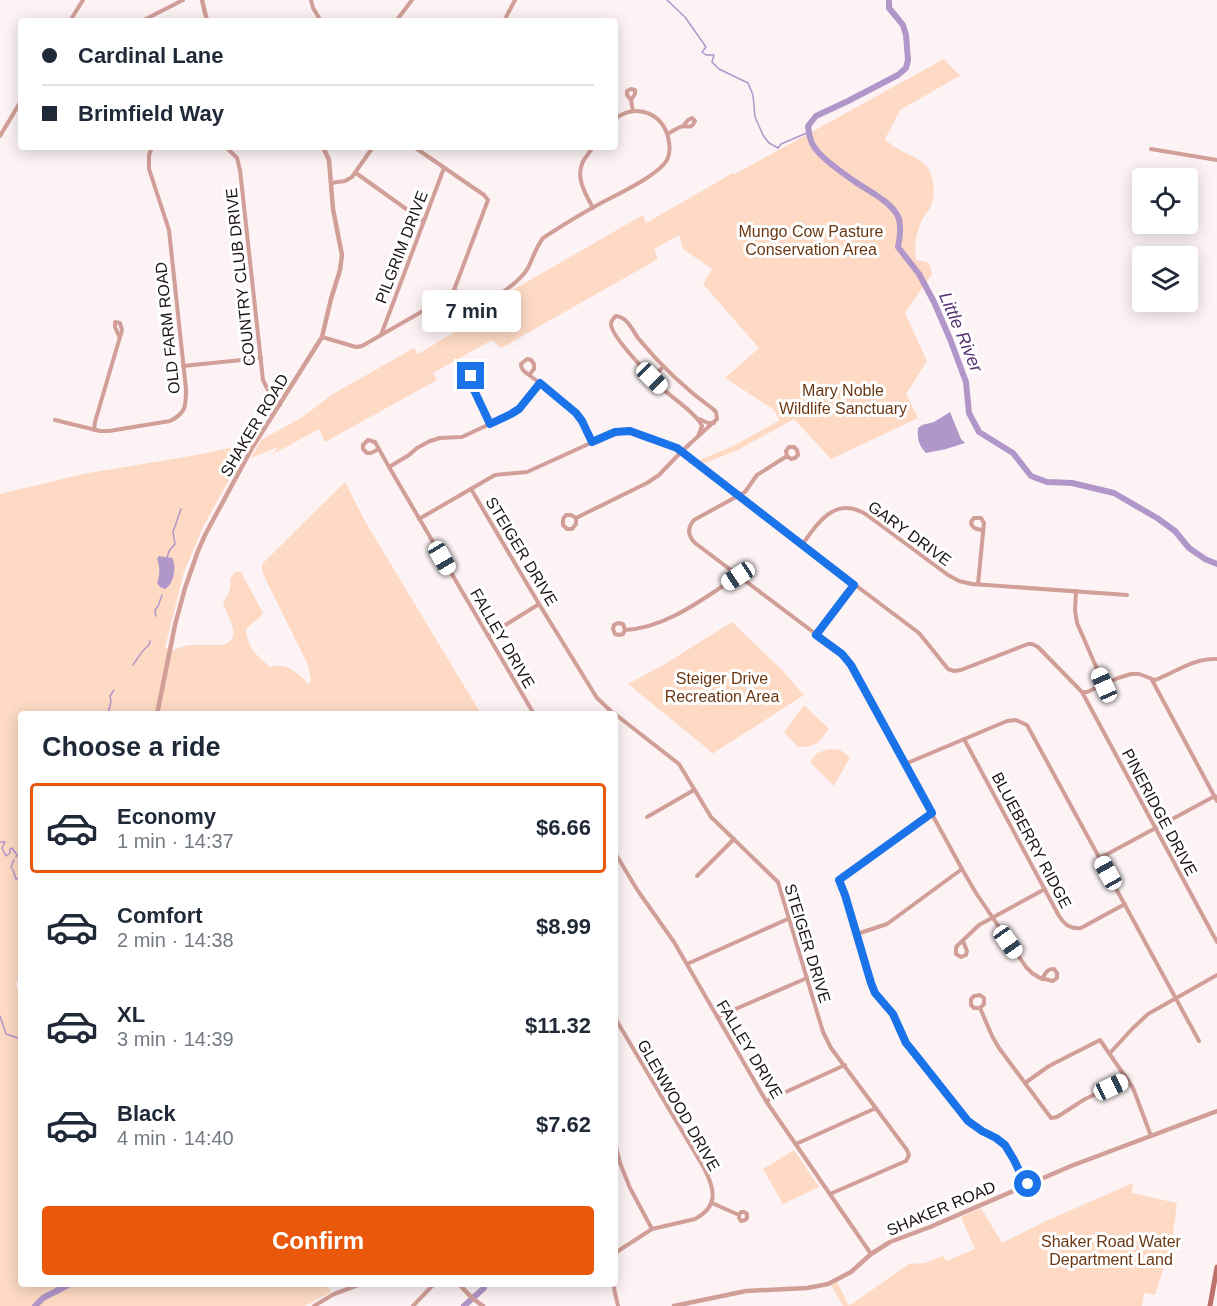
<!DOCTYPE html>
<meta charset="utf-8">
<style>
body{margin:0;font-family:Arial,sans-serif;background:#f6f6f7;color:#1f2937;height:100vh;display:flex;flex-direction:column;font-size:22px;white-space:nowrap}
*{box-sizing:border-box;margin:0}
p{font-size:20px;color:#747a83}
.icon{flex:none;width:33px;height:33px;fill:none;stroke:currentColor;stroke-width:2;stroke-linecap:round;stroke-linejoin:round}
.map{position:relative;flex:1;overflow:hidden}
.sheet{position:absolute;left:18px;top:711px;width:600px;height:576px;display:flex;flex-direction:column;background:#fff;border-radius:6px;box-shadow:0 3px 15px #0003}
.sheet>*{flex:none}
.top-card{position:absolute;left:18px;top:18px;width:600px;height:132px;border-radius:6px;box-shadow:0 3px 15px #0003;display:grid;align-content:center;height:132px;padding:0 24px;background:#fff}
.controls{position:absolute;left:1132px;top:168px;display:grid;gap:12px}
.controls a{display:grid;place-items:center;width:66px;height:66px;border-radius:6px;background:#fff;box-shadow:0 3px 15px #0003;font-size:30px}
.end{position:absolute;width:27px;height:27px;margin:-14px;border:8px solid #1a73e8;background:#fff;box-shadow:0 0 0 3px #fff}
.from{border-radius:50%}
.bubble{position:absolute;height:42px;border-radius:6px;background:#fff;box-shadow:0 3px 15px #0003;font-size:20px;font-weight:700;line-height:42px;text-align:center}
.car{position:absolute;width:18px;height:36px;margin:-18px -9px;border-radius:8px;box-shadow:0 0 4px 2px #0007;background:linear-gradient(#fff 24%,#345 0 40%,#fff 0 76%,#345 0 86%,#fff 0)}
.top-card b{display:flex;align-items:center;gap:21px;height:57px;font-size:22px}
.top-card b+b{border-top:2px solid #e0e1e3}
.top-card i{width:15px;height:15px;background:#1f2937}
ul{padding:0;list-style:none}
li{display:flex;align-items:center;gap:18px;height:90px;margin:0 12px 9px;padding:0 12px;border:3px solid transparent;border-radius:6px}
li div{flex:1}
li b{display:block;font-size:22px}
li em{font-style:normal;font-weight:700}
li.current{border-color:#ea580c}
li>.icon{width:54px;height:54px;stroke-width:1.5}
h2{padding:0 24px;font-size:27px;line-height:72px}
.primary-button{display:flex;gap:12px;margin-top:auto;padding:12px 24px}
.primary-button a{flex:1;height:69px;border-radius:6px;background:#ea580c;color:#fff;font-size:24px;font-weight:700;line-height:69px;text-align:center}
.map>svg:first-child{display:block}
.green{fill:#fedac4}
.water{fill:#b196ca}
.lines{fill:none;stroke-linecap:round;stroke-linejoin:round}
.stream{stroke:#b196ca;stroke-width:1.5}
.river{stroke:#b196ca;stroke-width:6}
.minor{stroke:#d19e98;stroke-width:4}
.tertiary{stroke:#d19e98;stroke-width:4.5}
.secondary{stroke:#bc726a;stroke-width:5}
.route{stroke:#1a73e8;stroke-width:8}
.labels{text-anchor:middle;stroke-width:6;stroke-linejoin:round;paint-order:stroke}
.park-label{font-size:16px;fill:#6b3813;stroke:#fff}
.street-label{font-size:16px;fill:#1d1416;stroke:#fff}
.water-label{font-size:18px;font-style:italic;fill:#583474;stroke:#fff}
</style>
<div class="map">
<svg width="1217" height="1306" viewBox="0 0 1217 1306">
<rect width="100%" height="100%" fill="#fdf3f5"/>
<!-- green -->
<g class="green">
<path d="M944,59L955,71L961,75L900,110L885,139C895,151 921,157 927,167C935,178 936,196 930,208C926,213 923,218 920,224C916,235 914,249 916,260L926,262L930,265L932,274L905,313L927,361L906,394L918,418L831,459L794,419L738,450L702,464L698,461L735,445L780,420L773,409L725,378L759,348L703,284L712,269L683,249L679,235L654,249L658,259L501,348L492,340L433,373L437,380L325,442L319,429L273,454L278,447L251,458L261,440L301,418L333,394L414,348L418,354L471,322L466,317L643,215L646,223L733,173L735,174Z"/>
<path d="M249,444L203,527L184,572L165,648L173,650L188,645H223C245,638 226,615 223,603C228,595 232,588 230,579L235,572H241L263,613C260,620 251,622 246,630C248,648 256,655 270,667C286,662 299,673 309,685L311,680L308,665L266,580L262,571V564L345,482L366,523L481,714H21V980L15,983L21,994V1284H327L331,1292L305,1306H0V494L83,474L191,456Z"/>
<path d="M732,622L782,670L804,695L712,754L709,750L628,684L665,664Z"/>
<path d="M804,705L829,729C818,743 817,747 798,747L784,732Z"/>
<path d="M829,749L840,750L850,757L834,786L810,762L817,753Z"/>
<path d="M794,1150L819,1187L783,1204L763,1169Z"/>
<path d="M1133,1183L1132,1193L1177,1203L1172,1241L1155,1295L1144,1293L1142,1306H843L831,1285L837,1282L849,1306L909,1264L925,1263L943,1256L946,1261L975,1249L961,1217L981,1208L1002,1243L1046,1221Z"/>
</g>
<!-- water -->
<g class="water">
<path d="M950,412L961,439L965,443L946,449L926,453C919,446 917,438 918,428L922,425L934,422Z"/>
<path d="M159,556L172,558C177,566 174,584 165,589L160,587L157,583C160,575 160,566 157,559Z"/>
</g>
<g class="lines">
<!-- stream -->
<g class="stream">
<path d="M667,0L685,17L706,47L702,52L706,55H714L712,62L719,69L748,83L753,95L755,117L763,135L769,143L778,148L781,144L809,132"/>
<path d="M167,558L169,551L175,544L173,532L181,509"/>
<path d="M156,616L155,610L158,606L162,595"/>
<path d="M133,665C138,658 142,650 149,645L150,641"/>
<path d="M108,714L111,701L110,696L114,690"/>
<path d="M0,842H5L2,848L6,856L10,853V849L12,848L17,855L16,857"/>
<path d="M12,869L11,867L14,860"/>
<path d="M13,870L16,879L21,877"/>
<path d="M0,1016L6,1034L21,1039"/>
</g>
<!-- river -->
<g class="river">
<path d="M889,0V8L903,25L906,35L908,60L906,68L898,75L848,101L816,116L808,126C809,134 810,142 815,148C821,158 844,174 854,181C867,190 894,203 899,219C901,228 900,238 898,247L919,274L934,302L950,339L966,382L969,413L979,432L1013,453L1031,476L1047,482L1072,483L1114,493L1157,518L1175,531L1189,548L1205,559L1217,564"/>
<path d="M35,1306L43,1298L70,1284"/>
<path d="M464,1306L484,1288V1284"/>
</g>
<!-- minor -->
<g class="minor">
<path d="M311,0L313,8L321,21"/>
<path d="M70,21L83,0"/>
<path d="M142,21L183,0"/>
<path d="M396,21L412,0"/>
<path d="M504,21L515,0"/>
<path d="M631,100L627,95V91L631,89L635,90V94L631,100L633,111"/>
<path d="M668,134C672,131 676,129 680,127C688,124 690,131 695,121L692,118L688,120L683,126"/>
<path d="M0,136L21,101"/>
<path d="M226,147L237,158L240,170L263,380L268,390L280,405"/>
<path d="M1151,149L1217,160"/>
<path d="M356,173L423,221"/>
<path d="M331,183L345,181L352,177L373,147"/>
<path d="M593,208C586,195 576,179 582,164C584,158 590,152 593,147"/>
<path d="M454,290C463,294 473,299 482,300C496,300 521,280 528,268C533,258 536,247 543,238C560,227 577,216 594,207C613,196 657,177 667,160C670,154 670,148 669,142C666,115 637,101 615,119"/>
<path d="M381,335L444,168"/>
<path d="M322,337L356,347L362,346L442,300L454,290L488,200L484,195L414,147"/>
<path d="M183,366L261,358"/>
<path d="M529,375L534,369V364L531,360L527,359L521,364C521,370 525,372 529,375C545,387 566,401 579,416C585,423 588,433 592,442"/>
<path d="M652,378L663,367"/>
<path d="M475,390H470L465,386L464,382L468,377L474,376L478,381L479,385L475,390L491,424"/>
<path d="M699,419L708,423H714"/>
<path d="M55,420L100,431H109L170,421C186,413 186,406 186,389L169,230L149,169V155L152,147"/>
<path d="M94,430L95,422L122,330L120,323L115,322V327L119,336"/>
<path d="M379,449L371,453H367L363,449V445L368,440L375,442L389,467L534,714"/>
<path d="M787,456L786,451L789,447H794L797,450L798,455L795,458L791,459L787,456L757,475L745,492L694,520C687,528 688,536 695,543L837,650L847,659L962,869L976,893L1026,967L1032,973L1040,978L1053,981L1057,978V973L1054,969C1047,968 1045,974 1042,979"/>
<path d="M389,467L409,455L417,448L430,441L440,438L462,437L511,414L519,409L540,383"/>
<path d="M471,489L539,604L597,698L614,714"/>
<path d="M576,518V524L572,529H567L563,525V519L566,515H571L576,518L647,483L659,475L682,451L717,419L716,412L713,409C684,388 660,365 638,338C632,329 627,317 616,316C613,319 611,320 611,324C611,337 654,380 664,390C674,399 698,415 702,426L698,436"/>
<path d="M419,519L495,475L527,472L615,432L624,431L635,432L649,439L672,446L682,451L737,496L919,633L948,669L954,671L961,670L1028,644H1032L1038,647L1082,692L1217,942"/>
<path d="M802,545C818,522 836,495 867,515L948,575L959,581L972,584L1127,595"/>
<path d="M978,584L984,523L981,518H974L971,522C972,529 977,529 983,530"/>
<path d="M1076,591L1075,610L1077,623L1104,685"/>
<path d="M625,630L623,634L619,635L615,634L613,629L614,625L618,623L623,624L625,630C667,628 704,598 738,576"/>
<path d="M816,635L854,585"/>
<path d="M488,636L539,604"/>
<path d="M1152,680L1217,801"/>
<path d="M1083,692H1087L1118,678L1131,674H1139L1155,680C1176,672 1193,658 1217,659"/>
<path d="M615,714L679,764L711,817L778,882L823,1032L831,1048L907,1150L909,1155L906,1161L830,1194"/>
<path d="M964,739L1059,916C1065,925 1070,929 1081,928L1125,904"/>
<path d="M905,764L1007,721L1016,720L1027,725L1199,1041"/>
<path d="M931,813L839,880L845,895L871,983C877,998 886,1002 893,1015C900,1026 903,1039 911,1049L968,1121L982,1131L996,1139L1005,1145L1014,1160L1025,1185"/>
<path d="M647,817L694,790"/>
<path d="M615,853L638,891L674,942L766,1101L871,1254"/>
<path d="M1100,858L1215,796"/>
<path d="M697,876L734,839"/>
<path d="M857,934L887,924L962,869"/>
<path d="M963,941L967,951L966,955L961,957L956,954V948L957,946L979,925L1045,889"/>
<path d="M687,964L790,918"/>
<path d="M980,1008H974L971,1005V999L974,996L980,995L984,998V1004L980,1008L992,1036L999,1048L1051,1118L1057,1117L1085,1099L1127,1080"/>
<path d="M717,1017L807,978"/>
<path d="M615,1018L704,1168C715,1189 719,1206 695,1219L652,1229L615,1253"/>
<path d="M1110,1053L1132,1029L1148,1014L1217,975"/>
<path d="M1025,1083L1049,1066L1100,1040L1133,1088L1151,1136"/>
<path d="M766,1101L845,1065"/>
<path d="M615,1143L620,1163L630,1188L652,1229"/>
<path d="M796,1144L876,1108"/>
<path d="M712,1203L739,1215L741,1212H744L747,1214V1218L745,1220L741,1221L739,1218V1215"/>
<path d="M613,1284L618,1306"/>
<path d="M314,1306L334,1294L361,1284"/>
<path d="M413,1306L434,1284"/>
</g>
<!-- tertiary -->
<g class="tertiary">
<path d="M202,0L207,21"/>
<path d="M157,714L175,625L185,588L198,551L205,535L252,448L322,337L331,299L340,270L342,255L333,209L329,160L323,147"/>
<path d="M459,1284L472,1298L483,1306"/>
<path d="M674,1306L746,1291L807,1288L828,1284L851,1272L871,1254L890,1242L930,1227L1071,1166L1217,1111"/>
</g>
<!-- secondary -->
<path class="secondary" d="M1210,1306L1217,1267"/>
</g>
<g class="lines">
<!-- route -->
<path class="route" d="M471,376L476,377L478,381V387L474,390L490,424L511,414L519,409L540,383L576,413L582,421L592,442L615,432L630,431L677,448L854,585L816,635L842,654L851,665L932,813L839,880L845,895L871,983L875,993L893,1014L906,1043L911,1049L968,1121L982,1131L996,1138L1005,1145L1014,1160L1026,1185L1028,1184"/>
</g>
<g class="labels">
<!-- park labels -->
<g class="park-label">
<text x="811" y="237">Mungo Cow Pasture<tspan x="811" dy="18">Conservation Area</tspan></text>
<text x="843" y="396">Mary Noble<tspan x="843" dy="18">Wildlife Sanctuary</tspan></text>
<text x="722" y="684">Steiger Drive<tspan x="722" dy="18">Recreation Area</tspan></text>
<text x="1111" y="1247">Shaker Road Water<tspan x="1111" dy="18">Department Land</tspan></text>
</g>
<!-- street labels -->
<g class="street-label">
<text transform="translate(401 247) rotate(-69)" y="6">PILGRIM DRIVE</text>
<text transform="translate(240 277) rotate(-96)" y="6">COUNTRY CLUB DRIVE</text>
<text transform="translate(167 328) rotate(-96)" y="6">OLD FARM ROAD</text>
<text transform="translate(254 425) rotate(-59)" y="6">SHAKER ROAD</text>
<text transform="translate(910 533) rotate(36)" y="6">GARY DRIVE</text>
<text transform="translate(522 551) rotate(59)" y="6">STEIGER DRIVE</text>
<text transform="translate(503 638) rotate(60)" y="6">FALLEY DRIVE</text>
<text transform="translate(1160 812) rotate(62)" y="6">PINERIDGE DRIVE</text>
<text transform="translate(1032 840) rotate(62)" y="6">BLUEBERRY RIDGE</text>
<text transform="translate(808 943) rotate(73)" y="6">STEIGER DRIVE</text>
<text transform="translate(750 1049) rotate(59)" y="6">FALLEY DRIVE</text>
<text transform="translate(679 1105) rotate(60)" y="6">GLENWOOD DRIVE</text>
<text transform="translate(941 1208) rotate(-23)" y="6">SHAKER ROAD</text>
</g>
<!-- water labels -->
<g class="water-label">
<text transform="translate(961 332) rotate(67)" y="6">Little River</text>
</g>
</g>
</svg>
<div class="controls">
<a><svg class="icon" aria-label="locate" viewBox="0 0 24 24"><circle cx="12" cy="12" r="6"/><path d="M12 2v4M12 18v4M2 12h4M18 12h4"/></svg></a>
<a><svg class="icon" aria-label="layers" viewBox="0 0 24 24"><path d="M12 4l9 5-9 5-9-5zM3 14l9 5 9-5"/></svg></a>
</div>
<i class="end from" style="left:1028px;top:1184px"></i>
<i class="end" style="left:471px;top:376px"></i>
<div class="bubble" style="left:422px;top:290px;width:99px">7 min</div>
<i class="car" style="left:652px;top:378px;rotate:135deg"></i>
<i class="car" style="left:442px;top:558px;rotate:150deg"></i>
<i class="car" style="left:738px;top:576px;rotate:237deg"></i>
<i class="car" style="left:1104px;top:685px;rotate:336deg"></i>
<i class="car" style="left:1108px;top:873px;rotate:331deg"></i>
<i class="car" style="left:1008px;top:942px;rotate:145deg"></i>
<i class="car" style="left:1111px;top:1087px;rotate:65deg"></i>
<div class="top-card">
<b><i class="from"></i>Cardinal Lane</b>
<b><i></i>Brimfield Way</b>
</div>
<section class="sheet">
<h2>Choose a ride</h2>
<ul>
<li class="current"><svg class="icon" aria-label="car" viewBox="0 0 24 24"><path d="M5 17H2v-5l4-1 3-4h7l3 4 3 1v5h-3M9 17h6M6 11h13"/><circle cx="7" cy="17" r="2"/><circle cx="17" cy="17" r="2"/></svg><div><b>Economy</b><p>1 min · 14:37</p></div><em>$6.66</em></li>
<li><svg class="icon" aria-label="car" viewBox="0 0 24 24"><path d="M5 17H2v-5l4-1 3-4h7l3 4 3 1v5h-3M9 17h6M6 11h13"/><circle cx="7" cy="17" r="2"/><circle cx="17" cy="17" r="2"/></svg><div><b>Comfort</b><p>2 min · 14:38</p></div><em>$8.99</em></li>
<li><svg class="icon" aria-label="car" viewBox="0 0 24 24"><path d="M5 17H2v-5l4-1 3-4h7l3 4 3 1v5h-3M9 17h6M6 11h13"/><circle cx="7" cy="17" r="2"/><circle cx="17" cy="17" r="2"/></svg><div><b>XL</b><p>3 min · 14:39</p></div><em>$11.32</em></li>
<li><svg class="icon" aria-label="car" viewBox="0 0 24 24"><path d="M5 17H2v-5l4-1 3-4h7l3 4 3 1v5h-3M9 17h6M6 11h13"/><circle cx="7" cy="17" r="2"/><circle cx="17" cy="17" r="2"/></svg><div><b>Black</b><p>4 min · 14:40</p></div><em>$7.62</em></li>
</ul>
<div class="primary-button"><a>Confirm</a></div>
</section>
</div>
